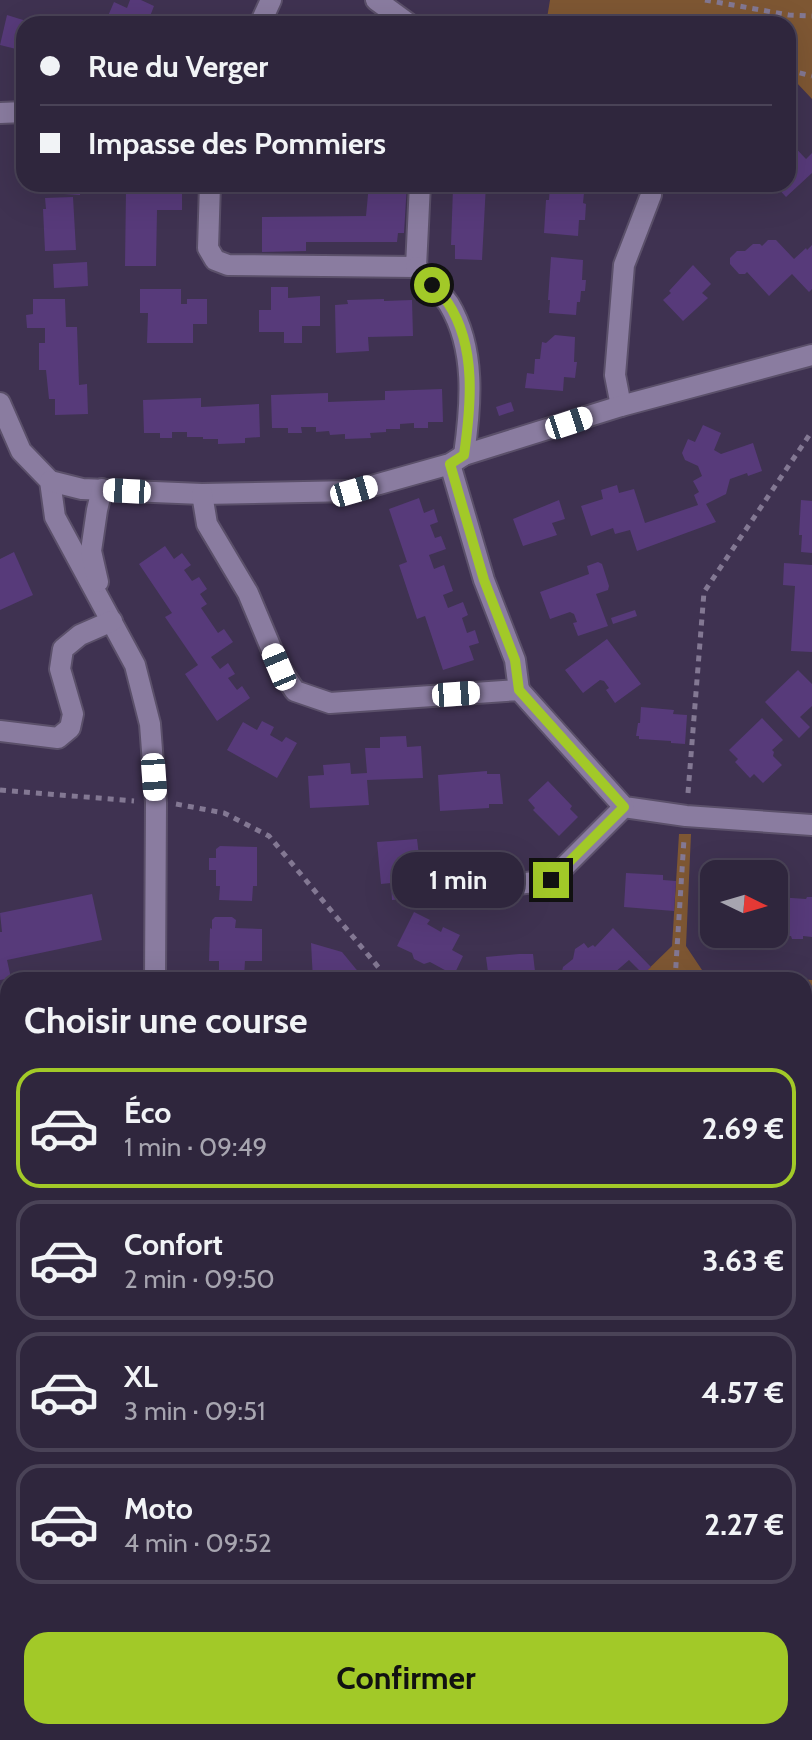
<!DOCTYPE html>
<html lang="fr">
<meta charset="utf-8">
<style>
body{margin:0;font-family:Cabin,sans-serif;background:#3b3248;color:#f1f3f6;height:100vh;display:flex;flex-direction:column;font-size:30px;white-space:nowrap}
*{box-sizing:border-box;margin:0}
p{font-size:26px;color:#a7a5b0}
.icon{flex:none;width:44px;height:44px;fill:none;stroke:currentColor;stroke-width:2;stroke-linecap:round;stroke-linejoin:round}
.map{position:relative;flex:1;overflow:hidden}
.drawer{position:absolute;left:0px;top:972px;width:812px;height:768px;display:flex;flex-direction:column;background:#2f263d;border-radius:24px 24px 0 0;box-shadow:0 8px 32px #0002,0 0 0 2px #4a4357}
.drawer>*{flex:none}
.guide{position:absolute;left:16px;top:16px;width:780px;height:176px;border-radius:24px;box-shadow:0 8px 32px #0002,0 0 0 2px #4a4357;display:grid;align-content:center;height:176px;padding:0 24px;background:#2f263d}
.needle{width:52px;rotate:95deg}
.buttons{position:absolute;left:700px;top:860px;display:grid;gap:16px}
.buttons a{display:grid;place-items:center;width:88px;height:88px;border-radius:16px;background:#2f263d;box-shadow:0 8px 32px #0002,0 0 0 2px #4a4357;font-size:40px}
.end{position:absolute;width:36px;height:36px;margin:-18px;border:10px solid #a2c928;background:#111;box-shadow:0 0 0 4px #111}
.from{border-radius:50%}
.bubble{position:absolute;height:56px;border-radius:24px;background:#2f263d;box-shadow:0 8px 32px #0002,0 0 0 2px #4a4357;font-size:26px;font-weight:800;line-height:56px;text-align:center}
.car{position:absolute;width:24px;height:48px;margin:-24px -12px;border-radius:10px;box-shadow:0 0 6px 2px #0007;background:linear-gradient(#fff 24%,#345 0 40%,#fff 0 76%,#345 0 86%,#fff 0)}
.guide b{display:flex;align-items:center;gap:28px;height:76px;font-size:30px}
.guide b+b{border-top:2px solid #4a4357}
.guide i{width:20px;height:20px;background:#f1f3f6}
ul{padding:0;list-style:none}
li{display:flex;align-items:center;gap:24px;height:120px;margin:0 16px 12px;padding:0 8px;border:4px solid #4a4357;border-radius:24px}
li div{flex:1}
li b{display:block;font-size:30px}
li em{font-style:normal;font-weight:800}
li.selected{border-color:#a2c928}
li>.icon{width:72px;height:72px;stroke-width:1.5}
h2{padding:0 24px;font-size:36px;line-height:96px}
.primary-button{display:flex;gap:16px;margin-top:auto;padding:16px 24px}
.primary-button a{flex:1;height:92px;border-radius:24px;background:#a2c928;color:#111;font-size:32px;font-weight:800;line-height:92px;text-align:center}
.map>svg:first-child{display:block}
.built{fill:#4a3a5f}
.green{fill:#7e5733}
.building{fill:#573a7a}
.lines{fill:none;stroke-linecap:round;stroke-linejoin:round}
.minor-casing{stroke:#5b506a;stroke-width:24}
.path{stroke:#837893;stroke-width:5;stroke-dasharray:6 6;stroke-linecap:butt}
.minor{stroke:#8a7ca0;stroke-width:20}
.rail{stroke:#d0c8dd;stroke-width:6;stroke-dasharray:14 14;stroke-linecap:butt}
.route{stroke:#a2c928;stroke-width:10}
</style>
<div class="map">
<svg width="812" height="1740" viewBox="0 0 812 1740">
<rect width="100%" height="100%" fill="#3f3251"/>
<!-- built -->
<path class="built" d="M812,1288V1740H250L260,1732H804V1294Z"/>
<!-- green -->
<g class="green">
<path d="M550,0H812V99L796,82L788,81V24H546Z"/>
<path d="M679,834H691L686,946L704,973L812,980V1288L804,1294V980H637L672,946Z"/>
<path d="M8,1732H260L250,1740H0V1735Z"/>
</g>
<!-- building -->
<g class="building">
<path d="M130,0H141L154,6L147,24H81L86,15L105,23L114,2L127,8Z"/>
<path d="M7,15L33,23L24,24V51L0,45Z"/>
<path d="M788,140L806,159L812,153V173L786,197L776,186L769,193L760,184H788Z"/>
<path d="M41,184H81L80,195L64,194L65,191L41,190Z"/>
<path d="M150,184H182V210H157L156,266H125L126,189H150Z"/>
<path d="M369,184H407L404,233H398L397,242H306V251L262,252V217L366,216Z"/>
<path d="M458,184H486L482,260L455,259V245H451L453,188H458Z"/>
<path d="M550,185L579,188L584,193L583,203L586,204L585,220H579L578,236L544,233L546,200H549Z"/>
<path d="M73,197L76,250L45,251L43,209H46L45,198Z"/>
<path d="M768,240H776L794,259L806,248L807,250L812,245V289L809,292L792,274L769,296L747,272L745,274H739L730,264V258L737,251H745L753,244H760L762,246Z"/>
<path d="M551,257L583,260L582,280H586L585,291H581L580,302H577L576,315L549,313L550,300H548Z"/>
<path d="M87,262L88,286L54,288L53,264Z"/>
<path d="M693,265L711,284L702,293L708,298L683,321L663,300L671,293L669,291Z"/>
<path d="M271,287H288V298L320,296V326H302V343H284V332H259V310H271Z"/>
<path d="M140,289H181V304H187V299H207V324H193V343H147L148,313H140Z"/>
<path d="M33,299H65L66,327H77L79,385L87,384L88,414L55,415V399H49L46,370H39V343H45V328H27L26,315L33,314Z"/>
<path d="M384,299V301L412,300L413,336L368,337L369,351L336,353L335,305L348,304L347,300Z"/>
<path d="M555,335L575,337L574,362H577L575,378L564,377L563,391L525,388L527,373L534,374L535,359H540L542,342L546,343Z"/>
<path d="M442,389L443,422H428V428H414V423L400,424V429H386V432L370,433L371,438L345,439V434L330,435L329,431L316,432V427H301L302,433H288V428H272L271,395L328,393V402L385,400V391Z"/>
<path d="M201,398V407L259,404L260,437L245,438V443L218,444V439H203V437H187V432H172V438H160V433H144L143,400Z"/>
<path d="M511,402L514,411L499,416L496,407Z"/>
<path d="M703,425L721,433L714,450L721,454L753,443L762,471L748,476L747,473L730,479L726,494L706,504L716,522L637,551L630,530L615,534L613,528L591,536L581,506L603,499L601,490L617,485L619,493L634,489L645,523L698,505L694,495L699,492L693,481L702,476L698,466L685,460L682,453L688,439L695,442Z"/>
<path d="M419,498L424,513L434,509L438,522L430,525L435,538L441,536L446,549L429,555L434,569L444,565L453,591L443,595L448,608L463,602L468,615L462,618L467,633L475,630L479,643L469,646L474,660L443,670L425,616L417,619L399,565L407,562L389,509Z"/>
<path d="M559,500L565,519L552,523L557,535L523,546L513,519Z"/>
<path d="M801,500L812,501V553L801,552L802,535H799Z"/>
<path d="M165,546L174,559L182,553L191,565L184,570L192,581L199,577L207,589L200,594L207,604L201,608L218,633L224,629L233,642L211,657L220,669L228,663L235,674L228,678L237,690L242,686L250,698L217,721L185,674L198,665L165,617L172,613L139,564Z"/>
<path d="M14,552L33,595L0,610V559Z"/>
<path d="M598,562L602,564L609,586L608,590L596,594L608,626L578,636L573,623L577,622L574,614L570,612L550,619L540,592L589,574L587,566Z"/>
<path d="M784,563L812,565V652L791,651L795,586L783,585Z"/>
<path d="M635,610L637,616L613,624L611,618Z"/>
<path d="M607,639L641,684L615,703L606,690L609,688L604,681L600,680L583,693L565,670Z"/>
<path d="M798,670L812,684V706L800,717L810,727L799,738L765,702Z"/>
<path d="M641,707L674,710L673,714L687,715L685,744L671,743V741L639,739V736H636L638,723H640Z"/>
<path d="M762,718L783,740L772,750L774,752L773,756L782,765L763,783L754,774L750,778L735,762L738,759L729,750Z"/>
<path d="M262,721L274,727L270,735L282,742L286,737L297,743L277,778L227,750L243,722L257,730Z"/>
<path d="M406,736L407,747L421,746L423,778L367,780L369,805L310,808L308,776L324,775L323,765L350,763L351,774L367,773L365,748H380V737Z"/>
<path d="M487,771V774H500L503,804H489V808L440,811L438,775Z"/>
<path d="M548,781L572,806L570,809L578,817L559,836L533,810L535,808L528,800Z"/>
<path d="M417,839L420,864H424L425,879H428L430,897L392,900L391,883L381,884L377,842Z"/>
<path d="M220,846L257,847V886H253L252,901L219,900L220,886H216V870H209V858H216V849Z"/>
<path d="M712,862L742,864L741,874H714V882L711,881Z"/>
<path d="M626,873L663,875V880L676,881L674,911L624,907Z"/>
<path d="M92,894L102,940L7,960L11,978L0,980V932H2L0,913Z"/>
<path d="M777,897L806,899L807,897H812V937L803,936V939H792L791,936H779L780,919L776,914Z"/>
<path d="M414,912L430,920L427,924L441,932L443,927L460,935L452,950L463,956L454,975L430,962L424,964L414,959L412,953L397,946Z"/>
<path d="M215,917H232L236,920L235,928L262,929V961H245L244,977H219V961H209L210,928L212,929V920Z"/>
<path d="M613,928L651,967L643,974L629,960L606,980H564L561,975L563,967L573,959L575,949L584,943L588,948L593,945L595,947Z"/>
<path d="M311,943L342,952L365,980H313Z"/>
<path d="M519,954H533L536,980H489L486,957Z"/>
<path d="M0,1304L6,1305L2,1335H0Z"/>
<path d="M0,1379L8,1384V1399L0,1413Z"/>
<path d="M812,1641V1740H782L776,1732H804V1643L806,1646Z"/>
</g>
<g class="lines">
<defs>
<g id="minor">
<path d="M376,0L409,24"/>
<path d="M260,24L271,0"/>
<path d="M0,113L24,112"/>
<path d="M210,184L208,248L215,260L228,265L416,267L420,184"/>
<path d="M416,267C427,279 440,291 449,304C476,349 471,405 464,455"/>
<path d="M0,403L21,451L50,481L55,517L135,665L150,724L156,803L155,980"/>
<path d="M621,406L615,375L624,265L651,195"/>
<path d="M450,464L484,580L515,660L519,690"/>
<path d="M50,481L82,489L202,494L354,491L450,464L464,455L621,406L812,355"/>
<path d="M202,494L207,524L248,593L279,667L295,691L330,703L519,690L624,807L686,816L812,825"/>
<path d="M98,582L91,551L97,510L102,489"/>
<path d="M0,731L58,738L70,728L73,714L60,669L63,649L80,635L112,621"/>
<path d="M492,887L551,880L624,807"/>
<path d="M0,1143H8"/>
<path d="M0,1583L8,1580"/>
</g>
</defs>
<!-- minor casing -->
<use href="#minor" class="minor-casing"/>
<!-- path -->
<g class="path">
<path d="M705,0L789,15L812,16"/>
<path d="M788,70L812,76"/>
<path d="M0,790L134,801"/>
<path d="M688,793L704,592L812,431"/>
<path d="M176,804L224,813L269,836L389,980"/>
<path d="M675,980L684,839"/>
<path d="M804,996L812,995"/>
<path d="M804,1011L812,1021"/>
<path d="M804,1161L812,1155"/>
<path d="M24,1740L46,1732"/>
</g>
<!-- minor -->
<use href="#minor" class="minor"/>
<!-- rail -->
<g class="rail">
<path d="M804,1352L812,1345"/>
<path d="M804,1372L812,1365"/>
<path d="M336,1740L346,1732"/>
<path d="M360,1740L370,1732"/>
</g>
</g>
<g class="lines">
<!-- route -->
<path class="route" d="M432,285C437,291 444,297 448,303C477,347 471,406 464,455L450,464L484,580L515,660L519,690L624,807L551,880"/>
</g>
</svg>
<div class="buttons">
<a><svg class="needle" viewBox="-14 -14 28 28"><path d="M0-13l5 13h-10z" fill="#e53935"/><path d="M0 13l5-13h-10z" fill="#a7a5b0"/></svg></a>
</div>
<i class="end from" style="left:432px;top:285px"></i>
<i class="end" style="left:551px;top:880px"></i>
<div class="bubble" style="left:392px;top:852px;width:132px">1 min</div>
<i class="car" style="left:569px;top:423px;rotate:72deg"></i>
<i class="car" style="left:127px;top:491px;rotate:273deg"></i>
<i class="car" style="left:354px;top:491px;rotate:74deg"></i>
<i class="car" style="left:279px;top:667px;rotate:337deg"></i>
<i class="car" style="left:456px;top:694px;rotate:86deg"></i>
<i class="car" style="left:154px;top:777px;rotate:176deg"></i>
<div class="guide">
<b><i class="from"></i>Rue du Verger</b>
<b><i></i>Impasse des Pommiers</b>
</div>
<section class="drawer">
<h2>Choisir une course</h2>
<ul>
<li class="selected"><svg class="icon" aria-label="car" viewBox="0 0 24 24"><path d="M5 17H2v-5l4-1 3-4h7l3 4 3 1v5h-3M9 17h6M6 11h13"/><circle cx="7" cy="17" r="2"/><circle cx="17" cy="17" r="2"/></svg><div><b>Éco</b><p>1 min · 09:49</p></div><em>2.69 €</em></li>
<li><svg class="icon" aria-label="car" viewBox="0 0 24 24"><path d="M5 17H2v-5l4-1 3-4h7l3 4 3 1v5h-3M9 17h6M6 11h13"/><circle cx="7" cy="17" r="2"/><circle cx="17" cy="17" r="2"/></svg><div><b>Confort</b><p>2 min · 09:50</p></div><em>3.63 €</em></li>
<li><svg class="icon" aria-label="car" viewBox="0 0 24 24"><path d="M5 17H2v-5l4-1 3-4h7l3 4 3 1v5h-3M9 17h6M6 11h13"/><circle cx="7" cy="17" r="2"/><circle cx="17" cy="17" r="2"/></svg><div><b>XL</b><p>3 min · 09:51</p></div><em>4.57 €</em></li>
<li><svg class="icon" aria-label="car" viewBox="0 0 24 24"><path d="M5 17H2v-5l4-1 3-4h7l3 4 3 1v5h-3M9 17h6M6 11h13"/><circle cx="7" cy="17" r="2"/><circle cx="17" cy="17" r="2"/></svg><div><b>Moto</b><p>4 min · 09:52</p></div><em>2.27 €</em></li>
</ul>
<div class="primary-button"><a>Confirmer</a></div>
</section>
</div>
